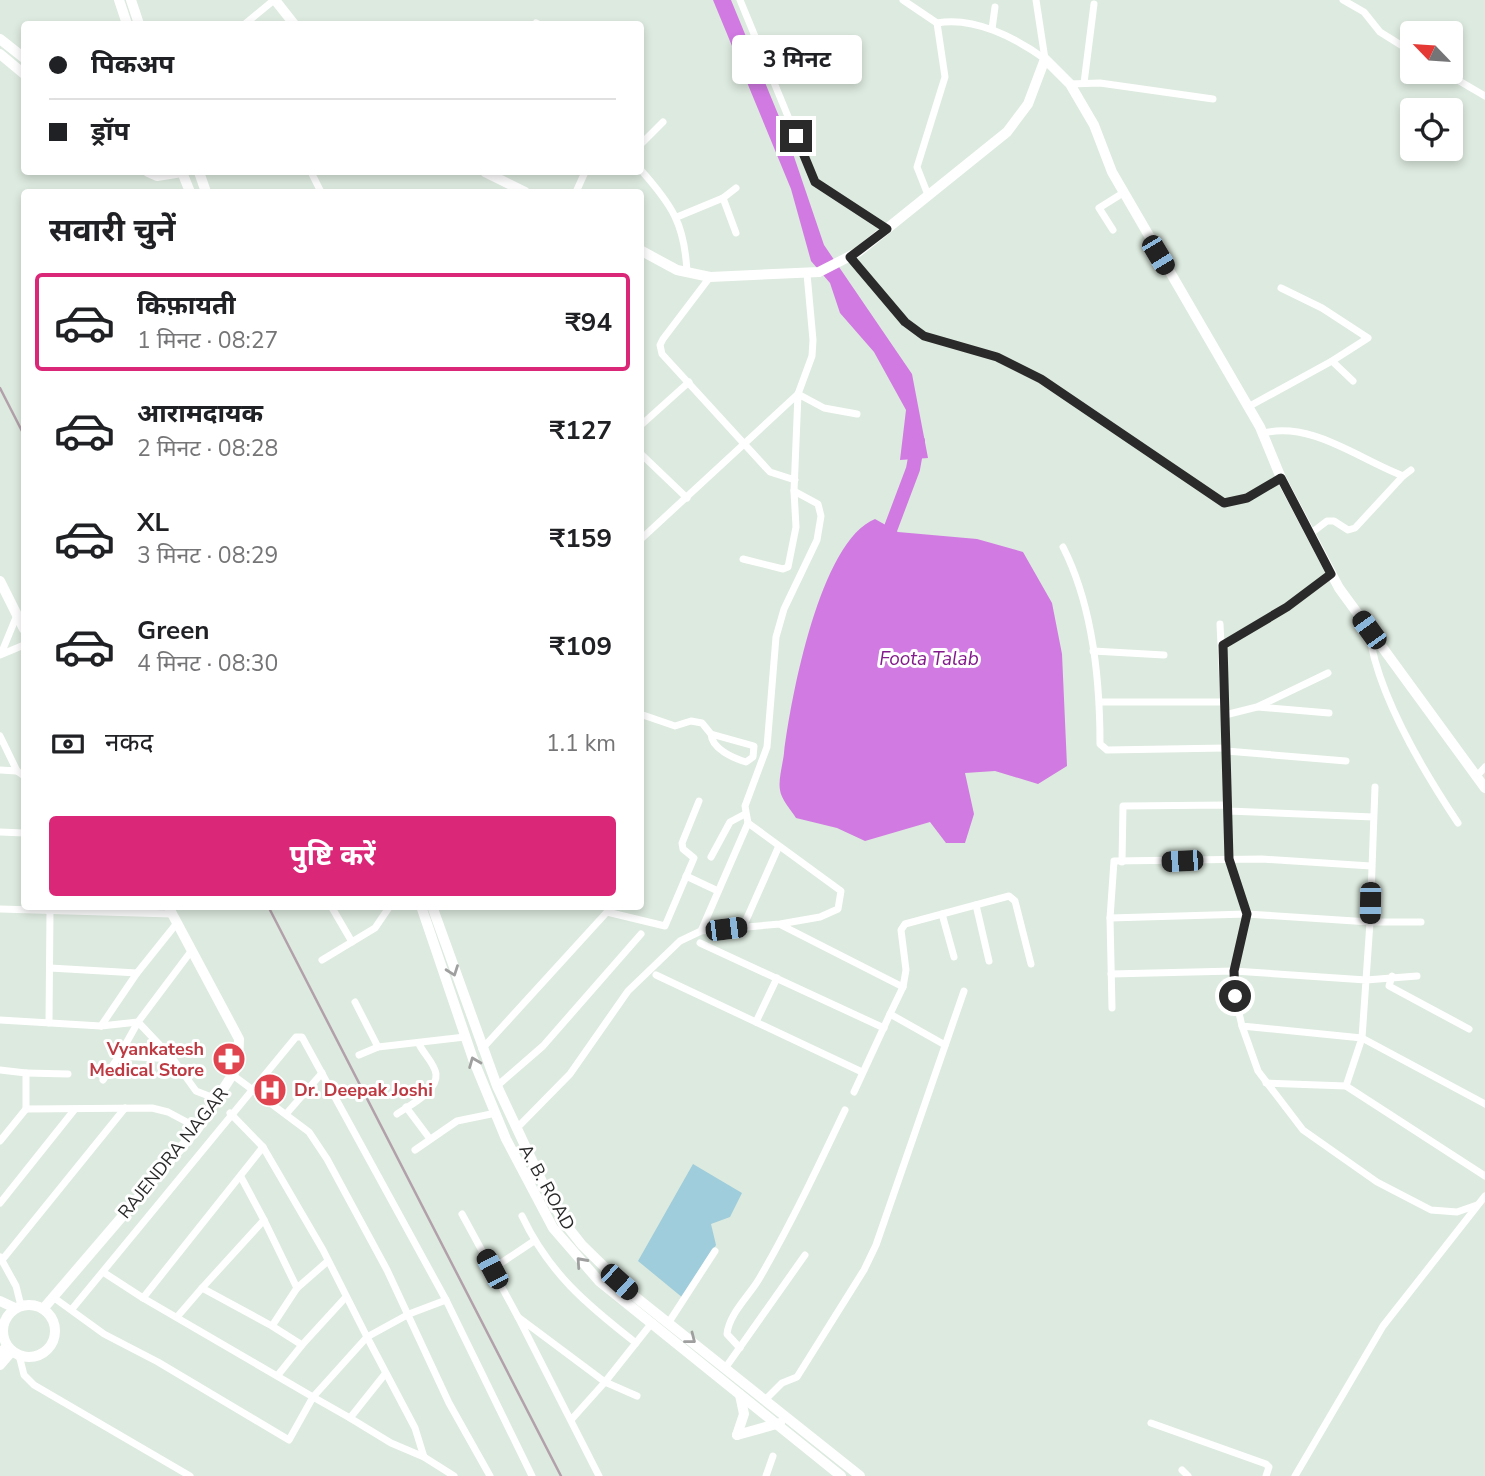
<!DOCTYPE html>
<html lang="hi">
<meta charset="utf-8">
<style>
body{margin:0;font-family:"Nunito Sans","Noto Sans Devanagari",sans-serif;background:#f2f2f2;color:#202124;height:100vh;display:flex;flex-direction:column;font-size:26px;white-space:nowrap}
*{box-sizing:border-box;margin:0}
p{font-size:23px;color:#757577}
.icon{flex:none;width:38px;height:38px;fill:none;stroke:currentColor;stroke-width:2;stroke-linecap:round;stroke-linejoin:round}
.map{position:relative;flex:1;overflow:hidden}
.panel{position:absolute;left:21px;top:189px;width:623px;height:721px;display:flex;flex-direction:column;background:#fff;border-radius:7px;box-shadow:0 4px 10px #0003}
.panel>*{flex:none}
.guide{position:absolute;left:21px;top:21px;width:623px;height:154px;border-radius:7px;box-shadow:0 4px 10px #0003;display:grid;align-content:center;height:154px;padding:0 28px;background:#fff}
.needle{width:46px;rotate:295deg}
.buttons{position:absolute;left:1400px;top:21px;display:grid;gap:14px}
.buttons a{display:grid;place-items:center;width:63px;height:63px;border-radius:7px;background:#fff;box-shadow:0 4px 10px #0003;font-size:35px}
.end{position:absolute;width:32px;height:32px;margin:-16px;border:9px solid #2a2a2a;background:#fff;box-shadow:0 0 0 4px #fff}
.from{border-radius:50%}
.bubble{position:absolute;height:49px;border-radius:7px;background:#fff;box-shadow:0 4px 10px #0003;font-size:23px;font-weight:700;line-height:49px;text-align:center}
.car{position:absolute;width:21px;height:42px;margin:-21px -10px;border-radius:9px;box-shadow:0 0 5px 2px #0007;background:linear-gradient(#222 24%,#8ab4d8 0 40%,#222 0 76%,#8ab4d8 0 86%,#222 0)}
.guide b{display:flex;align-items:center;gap:24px;height:66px;font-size:26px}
.guide b+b{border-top:2px solid #e0e0e0}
.guide i{width:18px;height:18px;background:#202124}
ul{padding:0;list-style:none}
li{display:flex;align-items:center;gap:21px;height:98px;margin:0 14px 10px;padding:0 14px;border:4px solid transparent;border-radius:7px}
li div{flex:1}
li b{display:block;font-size:26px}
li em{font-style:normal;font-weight:700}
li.active{border-color:#db2777}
li>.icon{width:63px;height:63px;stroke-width:1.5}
h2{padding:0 28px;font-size:32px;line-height:84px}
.pay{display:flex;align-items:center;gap:18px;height:77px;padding:0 28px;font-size:26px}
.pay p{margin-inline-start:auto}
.cta{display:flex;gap:14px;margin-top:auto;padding:14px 28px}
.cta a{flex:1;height:80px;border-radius:7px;background:#db2777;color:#fff;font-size:28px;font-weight:700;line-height:80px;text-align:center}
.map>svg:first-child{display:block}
.green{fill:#9fcddb}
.water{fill:#d17ae2}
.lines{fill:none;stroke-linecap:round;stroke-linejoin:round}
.river{stroke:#d17ae2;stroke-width:14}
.minor{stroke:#fff;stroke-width:7}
.tertiary{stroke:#fff;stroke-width:10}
.secondary{stroke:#fff;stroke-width:10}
.rail{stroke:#b2a0aa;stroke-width:2.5}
.oneway{stroke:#9f9f9f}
.route{stroke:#2a2a2a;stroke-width:9}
.labels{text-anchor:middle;stroke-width:6;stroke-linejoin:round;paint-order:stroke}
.health-label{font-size:18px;font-weight:bold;fill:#be3a42;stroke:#fff;text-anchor:end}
.street-label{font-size:18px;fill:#2a2a2a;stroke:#fff}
.water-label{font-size:19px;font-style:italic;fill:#831b8c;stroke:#fff}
</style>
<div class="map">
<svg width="1485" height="1476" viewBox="0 0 1485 1476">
<rect width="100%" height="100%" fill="#ddeadf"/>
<!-- green -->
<path class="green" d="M693,1164L742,1193L730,1217L711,1224L716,1245L683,1298L638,1261Z"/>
<!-- water -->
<g class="water">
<path d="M713,0H731L787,136L824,245L912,374L928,458L900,460L906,410L874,352L840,313L830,283L811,261L791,189Z"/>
<path d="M875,519L898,532L977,539L1023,552L1052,603L1062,654L1067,766L1038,784L995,771L965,773L974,814L965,843H946L930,822L865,841L837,828L796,818C791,810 781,799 780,790C778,780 783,763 784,753C791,697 820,541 875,519Z"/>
</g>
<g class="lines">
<!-- river -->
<path class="river" d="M890,530L913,469L918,441"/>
<!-- minor -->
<g class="minor">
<path d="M740,0L815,182L887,229"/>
<path d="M903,0L937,23L945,77L917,167L928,195"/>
<path d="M1036,0L1045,59"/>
<path d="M1343,0L1364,12L1380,32L1412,52"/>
<path d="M536,23L538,24"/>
<path d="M937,23C974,16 1016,38 1045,59"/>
<path d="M245,24L274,0"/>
<path d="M992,29L995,7"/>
<path d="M1444,72L1485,96"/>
<path d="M1084,83L1094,4"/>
<path d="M1070,84L1100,83L1213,99"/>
<path d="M640,145L663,122"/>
<path d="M640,169C672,205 685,224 687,273"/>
<path d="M311,172L321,192"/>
<path d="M576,192L585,172"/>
<path d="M723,198L736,233"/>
<path d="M677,217L723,198L736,188"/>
<path d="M1113,230L1099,208L1123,193"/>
<path d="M850,256L905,322L924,336L997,357L1041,379L1224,503L1247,498L1281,478"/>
<path d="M710,277L663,339L660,345L662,354L770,472L795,480"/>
<path d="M1281,288L1322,308L1368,338L1332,361"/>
<path d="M1248,407L1332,361L1353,381"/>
<path d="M640,426L689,382"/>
<path d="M1263,433C1310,422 1353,455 1396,473L1403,476L1411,470"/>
<path d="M640,453L687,498"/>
<path d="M1310,534L1327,521H1334L1348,530L1355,528L1403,476"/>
<path d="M640,540L798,394L812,356L813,340L807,274"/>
<path d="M1063,547C1093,606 1100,679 1100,744L1107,750L1226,748"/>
<path d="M743,559L783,569L788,567L796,527L794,491"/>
<path d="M1220,624L1226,751"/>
<path d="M1369,632C1377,693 1424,772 1458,823"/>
<path d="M1223,645L1287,607L1331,574"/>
<path d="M1093,651L1164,655"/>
<path d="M1,654L17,615"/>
<path d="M0,655L24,645"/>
<path d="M1100,702H1225"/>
<path d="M1258,707L1329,713"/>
<path d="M640,714L675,726L691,721L702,723L711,734L754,746L753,757L746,762C733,758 712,749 711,734"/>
<path d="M1225,715L1257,707L1328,673"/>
<path d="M0,736L17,771"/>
<path d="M0,770L17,771L24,776"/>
<path d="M1476,777L1485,767"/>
<path d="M1228,805L1226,751L1346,761"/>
<path d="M1373,817L1228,811L1229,859L1247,914L1370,922L1375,787"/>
<path d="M748,823L745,806L767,747L776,637L784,609L817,540L821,516L818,504L794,491L798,394L824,408L857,414"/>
<path d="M0,832L24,833"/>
<path d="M711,857L730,822L745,814"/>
<path d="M1122,862L1123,806L1228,805V808"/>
<path d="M686,876L718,891"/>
<path d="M976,905L989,961"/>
<path d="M331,906L352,942"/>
<path d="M0,909L172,914"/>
<path d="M942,914L954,957"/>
<path d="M1110,918L1114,861L1262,859L1371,866"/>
<path d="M781,925L903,987L890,1014L945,1045"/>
<path d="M743,927L778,848"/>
<path d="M700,943L884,1028"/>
<path d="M322,960L375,928L390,906"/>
<path d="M50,968L137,973L177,923"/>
<path d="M1111,974L1234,971L1235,996L1242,1026L1362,1038L1346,1086L1266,1083"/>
<path d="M656,975L862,1072"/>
<path d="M1392,976L1389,986L1469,1029"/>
<path d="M1417,976L1366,980L1370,922H1421"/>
<path d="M903,987L906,970L901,930L905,924L1009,896L1015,901L1031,964"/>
<path d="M355,1002L378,1047"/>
<path d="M1112,1008L1110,918L1247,914L1234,971L1366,980L1362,1038L1485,1104"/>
<path d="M0,1020L101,1026L138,1022L173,1059L196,1091L219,1100"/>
<path d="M756,1022L777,978"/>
<path d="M49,1023L50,911"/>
<path d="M101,1026L137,973"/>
<path d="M1242,1026L1258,1071L1303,1130L1377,1182L1431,1210L1457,1212L1477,1205"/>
<path d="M482,1049L607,912L665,926L694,858L683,849L682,843L699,801"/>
<path d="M359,1055L378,1047L465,1037"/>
<path d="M173,1059L119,1056L138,1022L192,950"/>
<path d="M0,1070L26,1073V1109L152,1108L168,1112L198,1128"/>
<path d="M26,1073L68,1074"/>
<path d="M234,1076L309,1132L327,1159L387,1270L449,1403L490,1476"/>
<path d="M103,1080L119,1056"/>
<path d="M497,1086L543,1046L641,934"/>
<path d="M1346,1086L1485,1176"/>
<path d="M854,1092L890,1014"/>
<path d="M406,1107L430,1139"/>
<path d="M230,1113L263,1147"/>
<path d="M287,1113L322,1073"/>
<path d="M397,1114C408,1106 438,1092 436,1074C435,1064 423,1053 419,1044"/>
<path d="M516,1129L570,1074L628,991L680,941L701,931L780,924L820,917L838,909L841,891L748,823L701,931"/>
<path d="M0,1141L26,1109"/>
<path d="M415,1150L457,1121L496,1113"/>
<path d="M241,1177L264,1220"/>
<path d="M0,1203L75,1109"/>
<path d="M462,1214L518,1317"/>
<path d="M522,1216C549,1273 586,1304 636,1343"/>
<path d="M0,1257L16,1286L21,1306"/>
<path d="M2,1260L125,1108"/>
<path d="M492,1269L534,1241"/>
<path d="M103,1272L143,1298"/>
<path d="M297,1288L328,1261"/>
<path d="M53,1297L104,1334L158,1362L289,1440L313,1397L143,1298L263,1147L323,1250L367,1337L313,1397L350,1418"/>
<path d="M446,1300L532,1476"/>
<path d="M72,1309L296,1037H302L446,1300L409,1314L367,1337L415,1428L424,1457L454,1476"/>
<path d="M177,1317L202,1288"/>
<path d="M669,1322L715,1251"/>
<path d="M272,1326L202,1288L264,1220L297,1288L272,1326L302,1345L345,1298"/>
<path d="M740,1348L727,1334C729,1314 749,1296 759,1279C791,1224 818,1167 845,1110"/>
<path d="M19,1355L24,1375L34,1385L190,1476"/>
<path d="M726,1367L805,1255"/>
<path d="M385,1374L350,1418L391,1443L424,1457"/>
<path d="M278,1375L302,1345"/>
<path d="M637,1396L605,1382L651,1324"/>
<path d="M766,1399L782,1383L797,1377L864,1270L876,1245L964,991"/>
<path d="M571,1420L605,1382L518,1317L599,1476"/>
<path d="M1151,1423L1266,1464L1269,1467L1266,1476"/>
<path d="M1182,1470L1188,1476"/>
<path d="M766,1476L773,1456"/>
<path d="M1295,1476L1383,1326L1485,1196"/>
</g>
<!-- tertiary -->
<g class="tertiary">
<path d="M0,581L24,629"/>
<path d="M43,1309L198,1128L238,1066L239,1039L168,906"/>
<path d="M0,1354L7,1346"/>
<path d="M0,1365L12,1351"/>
</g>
<!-- secondary -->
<g class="secondary">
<path d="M119,0L127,24"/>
<path d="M131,0L139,24"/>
<path d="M275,0L294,24"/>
<path d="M0,39L24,58"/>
<path d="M0,54L24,74"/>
<path d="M148,172L157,176L182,172"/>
<path d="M182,172L190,192"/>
<path d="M199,172L206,192"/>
<path d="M485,172L525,192"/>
<path d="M640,250L677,270L710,277L819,272L858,252L1007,132L1028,104L1045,59L1070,84L1094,125L1112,172L1260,427L1281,478L1339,588L1485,788"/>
<path d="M421,906L473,1059L506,1139L553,1228L599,1281L841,1476"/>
<path d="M432,906L497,1086L544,1186L563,1221L582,1245L633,1295L860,1476"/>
<path d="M0,1301L15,1308"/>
<circle cx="29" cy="1331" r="26"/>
<path d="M737,1435L780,1423"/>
<path d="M737,1435L744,1414L740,1395"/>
</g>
<!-- rail -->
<g class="rail">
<path d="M0,388L24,435"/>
<path d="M268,906L561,1476"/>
</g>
</g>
<!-- one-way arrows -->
<defs><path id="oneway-chevron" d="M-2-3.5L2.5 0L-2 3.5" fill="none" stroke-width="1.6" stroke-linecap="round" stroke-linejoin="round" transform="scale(1.75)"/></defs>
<g class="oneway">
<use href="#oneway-chevron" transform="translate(453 971) rotate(70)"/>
<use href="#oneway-chevron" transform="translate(474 1062) rotate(-112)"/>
<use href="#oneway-chevron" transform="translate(581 1262) rotate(-132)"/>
<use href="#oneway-chevron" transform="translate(691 1339) rotate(38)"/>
</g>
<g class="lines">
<!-- route -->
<path class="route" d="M796,136L815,182L887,229L850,257L905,322L924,336L997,357L1041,379L1224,503L1247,498L1281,478L1331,574L1287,607L1223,645L1229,859L1247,914L1234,971L1235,996"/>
</g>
<!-- icons -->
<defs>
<symbol id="pharmacy-disc" viewBox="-11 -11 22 22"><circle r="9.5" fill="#e0444e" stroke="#fff"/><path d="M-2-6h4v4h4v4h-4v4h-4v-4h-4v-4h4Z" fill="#fff"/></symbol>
<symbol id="hospital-disc" viewBox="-11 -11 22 22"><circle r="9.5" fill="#e0444e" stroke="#fff"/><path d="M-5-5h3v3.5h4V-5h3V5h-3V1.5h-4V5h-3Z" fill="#fff"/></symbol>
</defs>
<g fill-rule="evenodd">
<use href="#pharmacy-disc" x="210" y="1040" width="38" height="38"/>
<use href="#hospital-disc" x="251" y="1071" width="38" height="38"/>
</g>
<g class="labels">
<!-- health labels -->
<g class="health-label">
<text x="204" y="1055">Vyankatesh<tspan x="204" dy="21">Medical Store</tspan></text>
<text x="294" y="1096" text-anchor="start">Dr. Deepak Joshi</text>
</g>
<!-- street labels -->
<g class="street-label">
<text transform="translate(173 1153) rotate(-51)" y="6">RAJENDRA NAGAR</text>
<text transform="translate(547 1187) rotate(61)" y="6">A. B. ROAD</text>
</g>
<!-- water labels -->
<g class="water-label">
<text x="929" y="665">Foota Talab</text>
</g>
</g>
</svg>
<div class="buttons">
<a><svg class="needle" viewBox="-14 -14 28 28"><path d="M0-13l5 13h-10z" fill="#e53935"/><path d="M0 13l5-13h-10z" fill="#757577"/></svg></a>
<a><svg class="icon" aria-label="locate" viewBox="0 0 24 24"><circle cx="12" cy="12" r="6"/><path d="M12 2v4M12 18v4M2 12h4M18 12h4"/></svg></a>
</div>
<i class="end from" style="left:1235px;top:996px"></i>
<i class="end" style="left:796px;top:136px"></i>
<div class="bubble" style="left:732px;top:35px;width:130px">3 मिनट</div>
<i class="car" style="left:1158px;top:255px;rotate:149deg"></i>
<i class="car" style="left:1369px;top:630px;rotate:324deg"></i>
<i class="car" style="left:1182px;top:861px;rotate:267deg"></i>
<i class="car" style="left:1370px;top:903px;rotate:181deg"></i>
<i class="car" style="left:726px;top:929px;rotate:83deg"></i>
<i class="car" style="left:492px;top:1269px;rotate:332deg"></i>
<i class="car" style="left:619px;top:1282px;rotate:132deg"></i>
<div class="guide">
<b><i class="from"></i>पिकअप</b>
<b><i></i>ड्रॉप</b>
</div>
<section class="panel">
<h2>सवारी चुनें</h2>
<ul>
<li class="active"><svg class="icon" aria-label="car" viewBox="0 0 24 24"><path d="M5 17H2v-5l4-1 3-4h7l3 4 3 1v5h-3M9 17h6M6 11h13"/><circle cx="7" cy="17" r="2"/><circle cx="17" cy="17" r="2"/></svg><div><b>किफ़ायती</b><p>1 मिनट · 08:27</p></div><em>₹94</em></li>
<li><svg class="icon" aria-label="car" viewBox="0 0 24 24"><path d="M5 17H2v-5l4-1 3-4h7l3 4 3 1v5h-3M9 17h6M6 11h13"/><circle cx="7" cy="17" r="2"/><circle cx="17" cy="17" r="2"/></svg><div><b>आरामदायक</b><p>2 मिनट · 08:28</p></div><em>₹127</em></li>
<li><svg class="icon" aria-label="car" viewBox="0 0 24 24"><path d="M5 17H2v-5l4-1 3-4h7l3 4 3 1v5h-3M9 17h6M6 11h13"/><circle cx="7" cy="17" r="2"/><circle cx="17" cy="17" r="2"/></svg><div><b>XL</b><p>3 मिनट · 08:29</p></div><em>₹159</em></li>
<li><svg class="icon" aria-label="car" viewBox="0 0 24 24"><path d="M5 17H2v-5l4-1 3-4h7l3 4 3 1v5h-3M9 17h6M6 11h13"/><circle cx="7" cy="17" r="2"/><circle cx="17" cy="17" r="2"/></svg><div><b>Green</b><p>4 मिनट · 08:30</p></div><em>₹109</em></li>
</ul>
<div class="pay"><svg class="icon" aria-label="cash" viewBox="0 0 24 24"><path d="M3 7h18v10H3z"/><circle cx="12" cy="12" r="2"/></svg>नकद<p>1.1 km</p></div>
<div class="cta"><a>पुष्टि करें</a></div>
</section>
</div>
